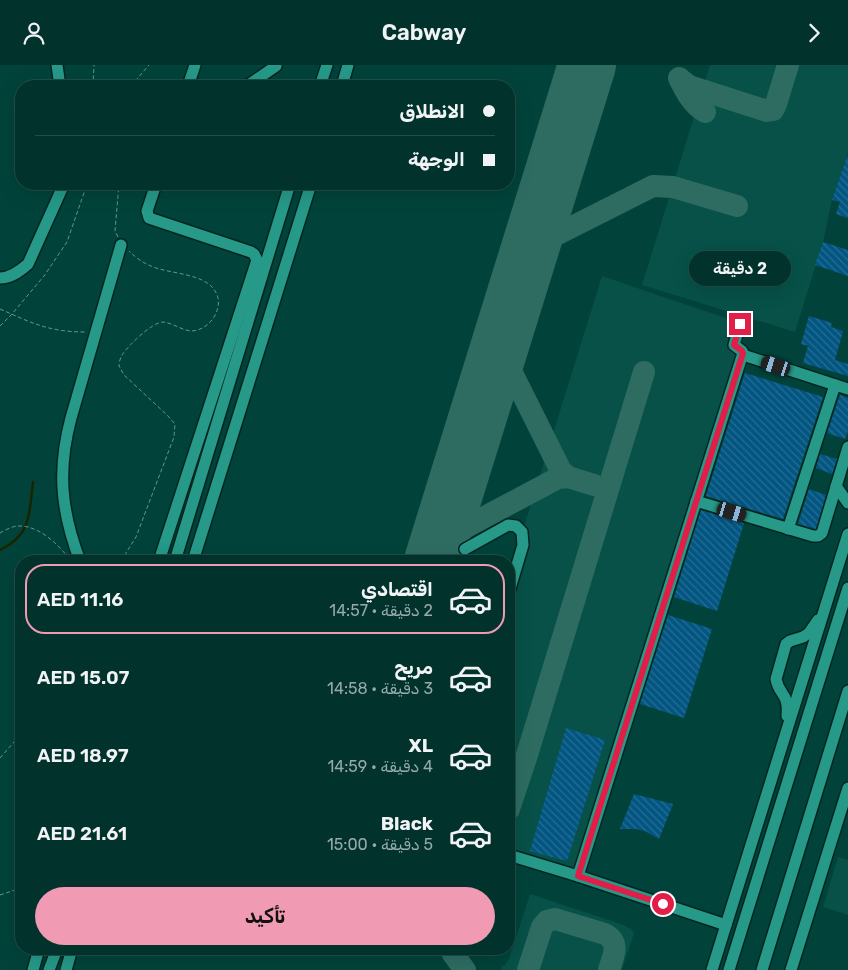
<!DOCTYPE html>
<html lang="ar">
<meta charset="utf-8">
<style>
body{margin:0;font-family:Rubik,Cairo,sans-serif;background:#0b3a34;color:#f1f3f6;direction:rtl;height:100vh;display:flex;flex-direction:column;font-size:19px;white-space:nowrap}
*{box-sizing:border-box;margin:0}
p{font-size:16px;color:#96aaa9}
.icon{flex:none;width:28px;height:28px;fill:none;stroke:currentColor;stroke-width:2;stroke-linecap:round;stroke-linejoin:round}
.map{position:relative;flex:1;overflow:hidden;direction:ltr}
.panel{position:absolute;left:15px;top:490px;width:500px;height:400px;display:flex;flex-direction:column;background:#01322c;border-radius:20px;box-shadow:0 5px 20px #0002,0 0 0 1px #234d48;direction:rtl}
.panel>*{flex:none}
.banner{position:absolute;left:15px;top:15px;width:500px;height:110px;border-radius:20px;box-shadow:0 5px 20px #0002,0 0 0 1px #234d48;direction:rtl;display:grid;align-content:center;height:110px;padding:0 20px;background:#01322c}
.end{position:absolute;width:22px;height:22px;margin:-11px;border:6px solid #e11d48;background:#fff;box-shadow:0 0 0 2px #fff}
.from{border-radius:50%}
.bubble{position:absolute;height:35px;border-radius:18px;background:#01322c;box-shadow:0 5px 20px #0002,0 0 0 1px #234d48;font-size:16px;font-weight:600;line-height:35px;text-align:center;direction:rtl}
.car{position:absolute;width:15px;height:30px;margin:-15px -8px;border-radius:6px;box-shadow:0 0 4px 1px #0007;background:linear-gradient(#222 24%,#8ab4d8 0 40%,#222 0 76%,#8ab4d8 0 86%,#222 0)}
.banner b{display:flex;align-items:center;gap:18px;height:48px;font-size:19px}
.banner b+b{border-top:1px solid #234d48}
.banner i{width:12px;height:12px;background:#f1f3f6}
ul{padding:9px 0 0;list-style:none}
li{display:flex;align-items:center;gap:15px;height:70px;margin:0 10px 8px;padding:0 10px;border:2px solid transparent;border-radius:20px}
li div{flex:1}
li b{display:block;font-size:19px}
li em{font-style:normal;font-weight:600}
li.on{border-color:#f19ab3}
li>.icon{width:45px;height:45px;stroke-width:1.5}
.primary-button{display:flex;gap:10px;margin-top:auto;padding:10px 20px}
.primary-button a{flex:1;height:58px;border-radius:30px;background:#f19ab3;color:#111;font-size:20px;font-weight:600;line-height:58px;text-align:center}
header{display:flex;justify-content:space-between;align-items:center;height:65px;padding:0 20px;background:#01322c;font-size:22px;font-weight:600}
.map>svg:first-child{display:block}
.built{fill:#075148}
.lines{fill:none;stroke-linecap:round;stroke-linejoin:round}
.stream{stroke:#1b2400;stroke-width:2.5}
.taxiway{stroke:#2e6c62;stroke-width:22}
.runway{stroke:#2e6c62;stroke-width:58}
.building{fill:url(#building-back-hatch)}
.minor-casing{stroke:#032621;stroke-width:14}
.path{stroke:#5f978e;stroke-width:1;stroke-dasharray:4 2.5;stroke-linecap:butt}
.minor{stroke:#269989;stroke-width:11}
.route{stroke:#e11d48;stroke-width:6}
</style>
<header><svg class="icon" aria-label="forward" viewBox="0 0 24 24"><path d="M9 5l7 7-7 7"/></svg>Cabway<svg class="icon" aria-label="person" viewBox="0 0 24 24"><circle cx="12" cy="8" r="4"/><path d="M4 21q1-7 8-7t8 7"/></svg></header>
<div class="map">
<svg width="848" height="905" viewBox="0 0 848 905">
<defs>
<pattern id="building-back-hatch" width="6" height="6" patternUnits="userSpaceOnUse" patternTransform="scale(1.25)"><rect width="6" height="6" fill="#035682"/><path d="M-1 5l2 2M0 0l6 6M5-1l2 2" fill="none" stroke="#266e93"/></pattern>
</defs>
<rect width="100%" height="100%" fill="#01433a"/>
<!-- built -->
<g class="built">
<path d="M710,0H848V87L832,135L823,177L795,267L642,220Z"/>
<path d="M602,211L740,258L735,281L746,285L581,815L509,793V510Z"/>
<path d="M838,792L848,795V850L823,842Z"/>
<path d="M530,829L621,859L631,864L634,868L622,905H501L502,901L505,900L509,894Z"/>
</g>
<g class="lines">
<!-- stream -->
<path class="stream" d="M0,485C32,470 29,448 33,417"/>
<!-- taxiway -->
<g class="taxiway">
<path d="M679,13C686,27 692,39 705,47"/>
<path d="M680,14L689,21L767,46L773,45L776,39L788,0"/>
<path d="M524,204L533,187L544,176L653,121L673,122L737,141"/>
<path d="M568,412L594,420"/>
<path d="M437,482L450,471L464,463L558,413L568,412L561,406L505,294L501,277"/>
<path d="M509,744L527,690L644,307"/>
<path d="M451,884L453,889L465,905"/>
<path d="M528,905L542,862L547,856L555,854L605,869C621,878 613,891 609,905"/>
</g>
<!-- runway -->
<path class="runway" d="M433,496L587,0"/>
</g>
<!-- building -->
<g class="building">
<path d="M847,91L848,92V153L836,149L840,137L832,135Z"/>
<path d="M823,177L848,185V211L815,200Z"/>
<path d="M809,251L832,258L831,262L843,266L835,295L848,299V311L803,298L808,281L801,279Z"/>
<path d="M745,308L823,332L783,454L706,431Z"/>
<path d="M840,330L848,333V366L845,374L827,368Z"/>
<path d="M820,389L837,394L832,409L816,403Z"/>
<path d="M809,424L826,430L816,464L798,459Z"/>
<path d="M701,445L744,458L717,546L674,532Z"/>
<path d="M668,550L712,564L684,653L640,639Z"/>
<path d="M566,663L605,675L567,796L530,786Z"/>
<path d="M634,729L673,739L659,774L645,766L636,764H620Z"/>
</g>
<g class="lines">
<defs>
<g id="minor">
<path d="M57,0L60,21"/>
<path d="M188,21L195,0"/>
<path d="M247,21L276,1"/>
<path d="M320,21L327,0"/>
<path d="M342,21L348,0"/>
<path d="M156,119L147,146L149,153L251,187L254,189L257,195L159,496"/>
<path d="M0,213C11,213 20,206 28,199L64,119"/>
<path d="M743,290L848,324"/>
<path d="M836,421L848,438"/>
<path d="M696,436L813,471H818L822,468L848,382"/>
<path d="M788,464L835,320"/>
<path d="M465,484L508,460L516,461L522,467L523,480L509,527"/>
<path d="M80,496C61,446 57,405 71,353L121,180"/>
<path d="M175,496L290,119"/>
<path d="M193,496L311,119"/>
<path d="M787,651C789,627 779,631 776,614L786,579L790,576L803,572L809,568L818,555"/>
<path d="M509,790L578,811L743,288L742,286L734,280L740,259"/>
<path d="M578,811L726,860"/>
<path d="M33,905L39,884"/>
<path d="M49,905L57,884"/>
<path d="M66,905L72,884"/>
<path d="M712,905L848,469"/>
<path d="M729,905L848,523"/>
<path d="M762,905L848,626"/>
<path d="M791,905L848,723"/>
</g>
</defs>
<!-- minor casing -->
<use href="#minor" class="minor-casing"/>
<!-- path -->
<g class="path">
<path d="M93,21L94,0"/>
<path d="M131,21L149,0"/>
<path d="M118,172L115,166L119,119"/>
<path d="M0,244C32,258 49,267 85,267"/>
<path d="M0,261L12,249L44,211L67,177L87,119"/>
<path d="M0,468C5,465 13,461 18,461C37,460 56,477 67,491"/>
<path d="M121,496L136,472L174,372L175,359L167,350L124,310L119,301C119,298 120,293 122,290C128,281 152,257 163,257C173,258 183,266 192,266C208,265 221,248 218,233C212,207 170,210 151,201C143,198 135,192 129,186"/>
<path d="M0,693L21,669"/>
<path d="M0,830L21,823"/>
</g>
<!-- minor -->
<use href="#minor" class="minor"/>
</g>
<g class="lines">
<!-- route -->
<path class="route" d="M663,839L578,811L743,288L742,286L734,280L740,259"/>
</g>
</svg>
<i class="end from" style="left:663px;top:839px"></i>
<i class="end" style="left:740px;top:259px"></i>
<div class="bubble" style="left:689px;top:186px;width:102px">2 دقيقة</div>
<i class="car" style="left:776px;top:301px;rotate:288deg"></i>
<i class="car" style="left:732px;top:447px;rotate:107deg"></i>
<div class="banner">
<b><i class="from"></i>الانطلاق</b>
<b><i></i>الوجهة</b>
</div>
<section class="panel">
<ul>
<li class="on"><svg class="icon" aria-label="car" viewBox="0 0 24 24"><path d="M5 17H2v-5l4-1 3-4h7l3 4 3 1v5h-3M9 17h6M6 11h13"/><circle cx="7" cy="17" r="2"/><circle cx="17" cy="17" r="2"/></svg><div><b>اقتصادي</b><p>2 دقيقة · 14:57</p></div><em>AED 11.16</em></li>
<li><svg class="icon" aria-label="car" viewBox="0 0 24 24"><path d="M5 17H2v-5l4-1 3-4h7l3 4 3 1v5h-3M9 17h6M6 11h13"/><circle cx="7" cy="17" r="2"/><circle cx="17" cy="17" r="2"/></svg><div><b>مريح</b><p>3 دقيقة · 14:58</p></div><em>AED 15.07</em></li>
<li><svg class="icon" aria-label="car" viewBox="0 0 24 24"><path d="M5 17H2v-5l4-1 3-4h7l3 4 3 1v5h-3M9 17h6M6 11h13"/><circle cx="7" cy="17" r="2"/><circle cx="17" cy="17" r="2"/></svg><div><b>XL</b><p>4 دقيقة · 14:59</p></div><em>AED 18.97</em></li>
<li><svg class="icon" aria-label="car" viewBox="0 0 24 24"><path d="M5 17H2v-5l4-1 3-4h7l3 4 3 1v5h-3M9 17h6M6 11h13"/><circle cx="7" cy="17" r="2"/><circle cx="17" cy="17" r="2"/></svg><div><b>Black</b><p>5 دقيقة · 15:00</p></div><em>AED 21.61</em></li>
</ul>
<div class="primary-button"><a>تأكيد</a></div>
</section>
</div>
